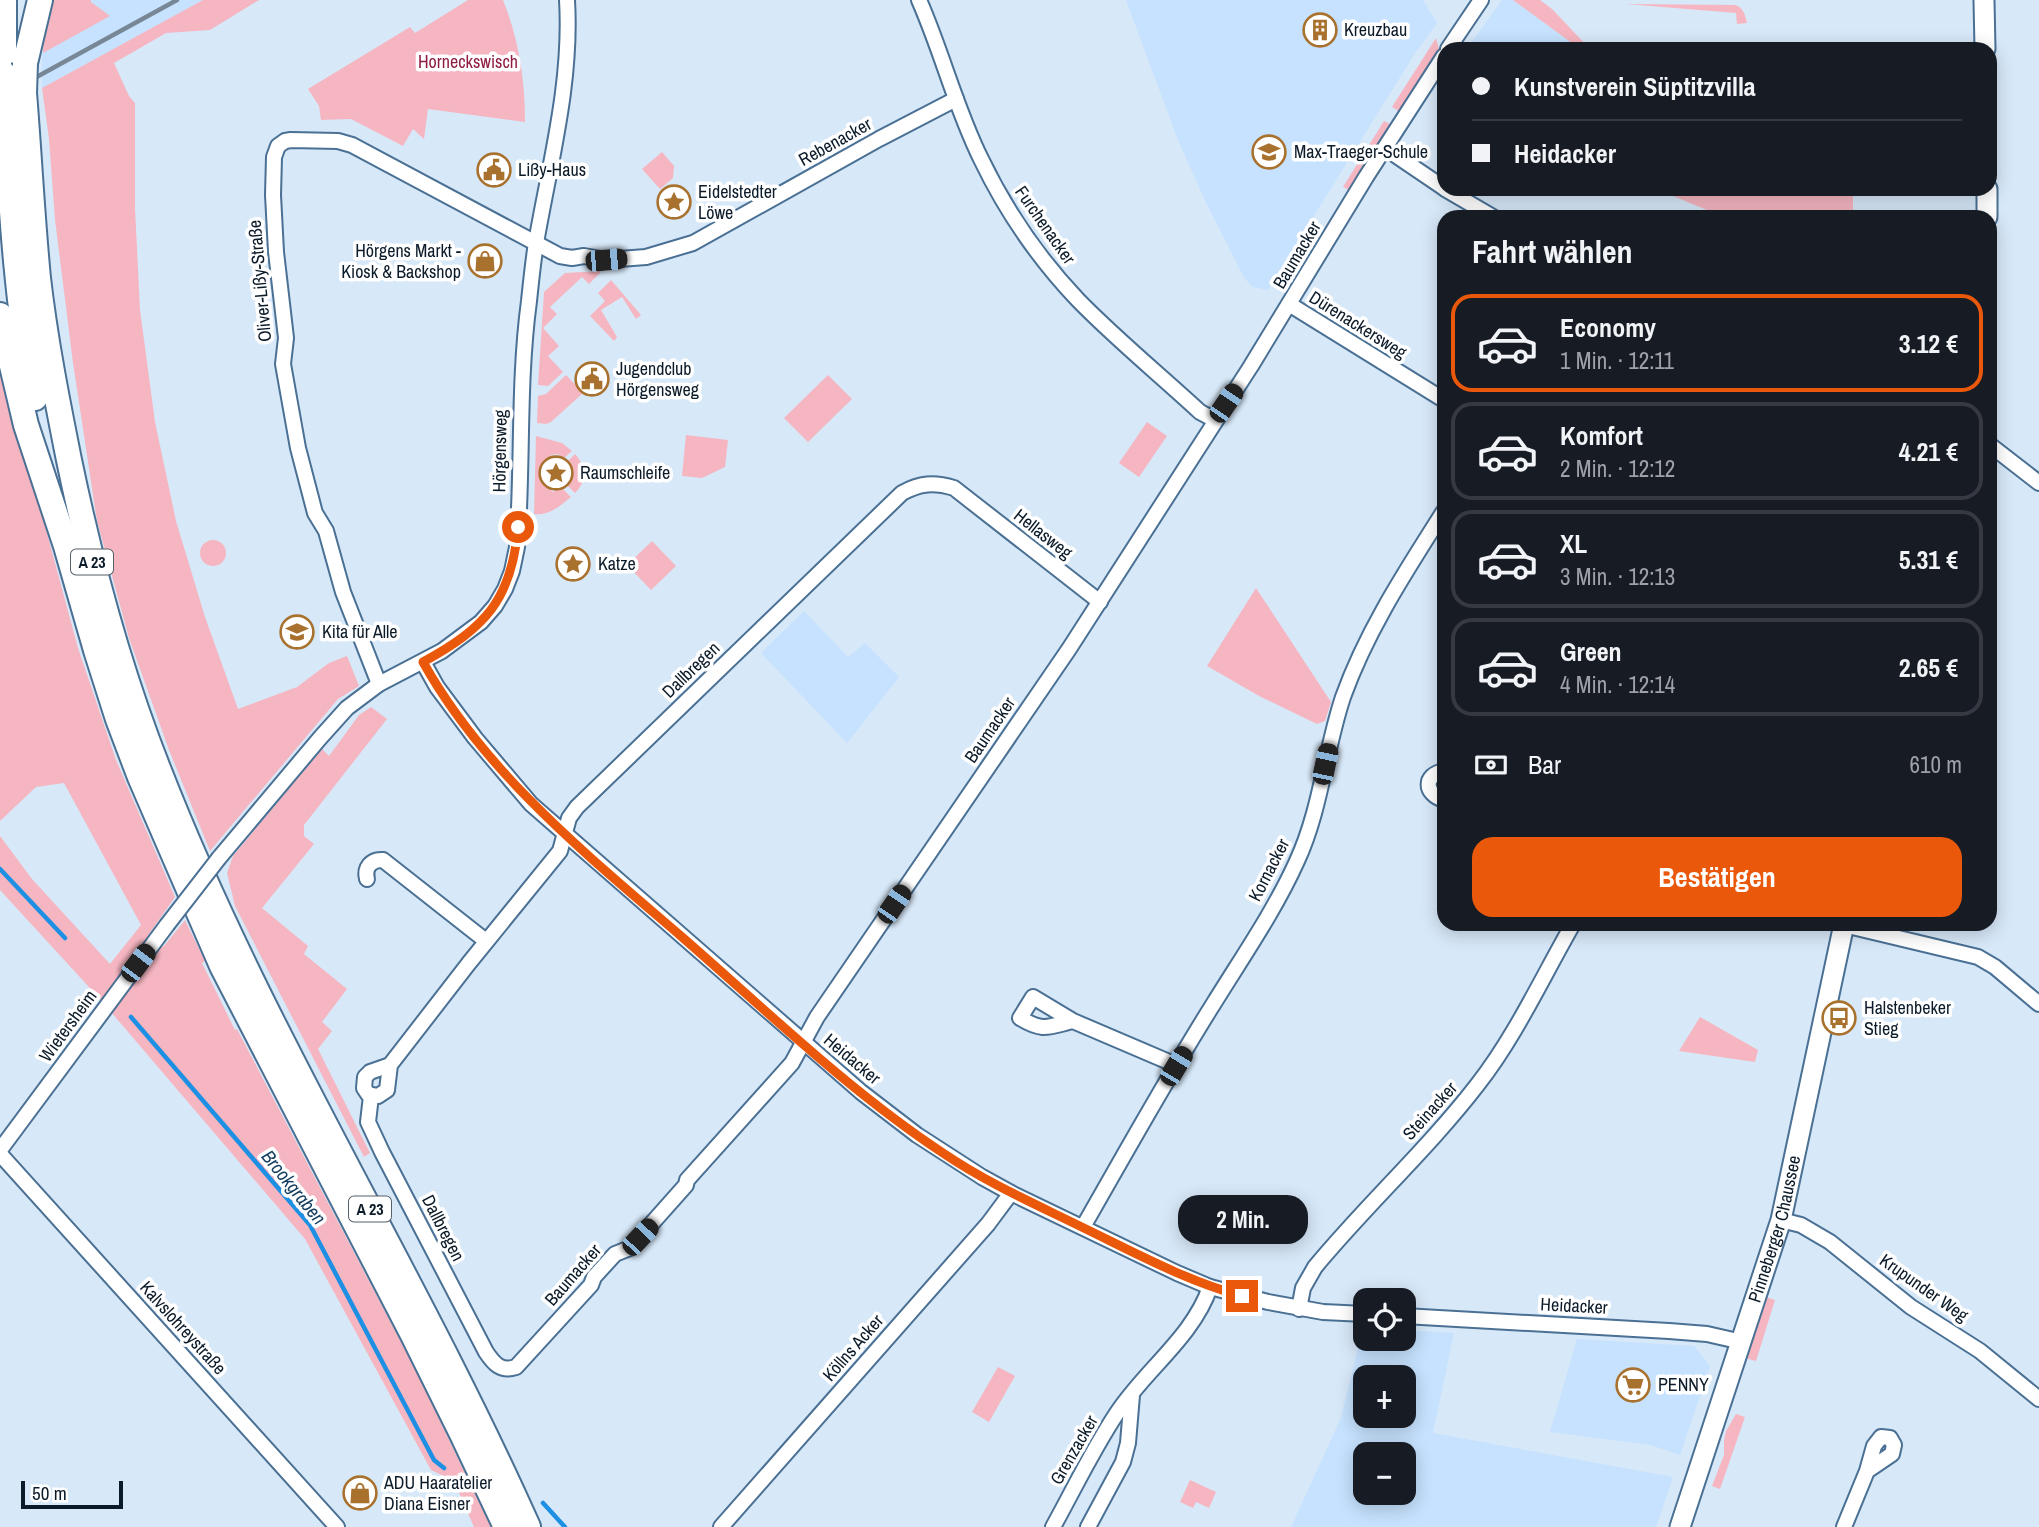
<!DOCTYPE html>
<html lang="de">
<meta charset="utf-8">
<style>
body{margin:0;font-family:"Archivo Narrow",sans-serif;background:#242831;color:#f1f3f6;height:100vh;display:flex;flex-direction:column;font-size:26px;white-space:nowrap}
*{box-sizing:border-box;margin:0}
p{font-size:23px;color:#9ea1a6}
.icon{flex:none;width:38px;height:38px;fill:none;stroke:currentColor;stroke-width:2;stroke-linecap:round;stroke-linejoin:round}
.map{position:relative;flex:1;overflow:hidden}
.details{position:absolute;left:1437px;top:210px;width:560px;height:721px;display:flex;flex-direction:column;background:#171b24;border-radius:21px;box-shadow:0 4px 18px #0003}
.details>*{flex:none}
.guide{position:absolute;left:1437px;top:42px;width:560px;height:154px;border-radius:21px;box-shadow:0 4px 18px #0003;display:grid;align-content:center;height:154px;padding:0 35px;background:#171b24}
.tools{position:absolute;left:1353px;top:1288px;display:grid;gap:14px}
.tools a{display:grid;place-items:center;width:63px;height:63px;border-radius:14px;background:#171b24;box-shadow:0 4px 18px #0003;font-size:35px}
.scale{position:absolute;left:21px;bottom:18px;width:102px;box-sizing:border-box;padding-left:7px;border:4px solid #0c1b29;border-top:0;font-size:19px;line-height:24px;white-space:nowrap;color:#0c1b29;-webkit-text-stroke:5px #fff;paint-order:stroke}
.end{position:absolute;width:32px;height:32px;margin:-16px;border:9px solid #ea580c;background:#fff;box-shadow:0 0 0 4px #fff}
.from{border-radius:50%}
.bubble{position:absolute;height:49px;border-radius:21px;background:#171b24;box-shadow:0 4px 18px #0003;font-size:23px;font-weight:700;line-height:49px;text-align:center}
.car{position:absolute;width:21px;height:42px;margin:-21px -10px;border-radius:9px;box-shadow:0 0 5px 2px #0007;background:linear-gradient(#222 24%,#8ab4d8 0 40%,#222 0 76%,#8ab4d8 0 86%,#222 0)}
.guide b{display:flex;align-items:center;gap:24px;height:66px;font-size:26px}
.guide b+b{border-top:2px solid #363941}
.guide i{width:18px;height:18px;background:#f1f3f6}
ul{padding:0;list-style:none}
li{display:flex;align-items:center;gap:21px;height:98px;margin:0 14px 10px;padding:0 21px;border:4px solid #363941;border-radius:21px}
li div{flex:1}
li b{display:block;font-size:26px}
li em{font-style:normal;font-weight:700}
li.selected{border-color:#ea580c}
li>.icon{width:63px;height:63px;stroke-width:1.5}
h2{padding:0 35px;font-size:32px;line-height:84px}
.pay{display:flex;align-items:center;gap:18px;height:77px;padding:0 35px;font-size:26px}
.pay p{margin-inline-start:auto}
.action{display:flex;gap:14px;margin-top:auto;padding:14px 35px}
.action a{flex:1;height:80px;border-radius:21px;background:#ea580c;color:#fff;font-size:28px;font-weight:700;line-height:80px;text-align:center}
.map>svg:first-child{display:block}
.built{fill:#c6e2fe;fill-rule:evenodd}
.green{fill:#f6b6c1}
.lines{fill:none;stroke-linecap:round;stroke-linejoin:round}
.stream{stroke:#1e90e4;stroke-width:4.5}
.minor-casing{stroke:#4a7094;stroke-width:18}
.secondary-casing{stroke:#4a7094;stroke-width:23}
.motorway-casing{stroke:#4a7094;stroke-width:28}
.minor{stroke:#fff;stroke-width:14}
.secondary{stroke:#fff;stroke-width:19}
.motorway{stroke:#fff;stroke-width:24}
.rail{stroke:#778796;stroke-width:4.5}
.minor-bridge-casing{stroke:#4a7094;stroke-width:18;stroke-linecap:butt}
.motorway-bridge-casing{stroke:#4a7094;stroke-width:28;stroke-linecap:butt}
.minor-bridge{stroke:#fff;stroke-width:14}
.motorway-bridge{stroke:#fff;stroke-width:24}
.route{stroke:#ea580c;stroke-width:9}
.labels{text-anchor:middle;stroke-width:7;stroke-linejoin:round;paint-order:stroke}
.shield{fill:#fff;stroke:#555f69;stroke-width:2}
.shield-label{font-size:16px;font-weight:bold;fill:#0c1b29}
.poi-label{font-size:18px;fill:#0c1b29;stroke:#fff;text-anchor:start}
.park-label{font-size:18px;fill:#8f1d42;stroke:#fff}
.street-label{font-size:18px;fill:#0c1b29;stroke:#fff}
.water-label{font-size:19px;font-style:italic;fill:#143d5f;stroke:#fff}
</style>
<div class="map">
<svg width="2039" height="1527" viewBox="0 0 2039 1527">
<rect width="100%" height="100%" fill="#d7e8f8"/>
<!-- built -->
<g class="built">
<path d="M92,0H203L42,88V53L109,16L91,2Z"/>
<path d="M1126,0H1423L1437,23L1415,53L1268,290L1253,287L1245,279L1207,205L1178,140Z"/>
<path d="M1502,0H1513L1580,49H1467Z"/>
<path d="M804,611L848,657L865,643L899,677L847,743L761,653Z"/>
<path d="M1363,1328L1365,1329V1339H1404V1330L1454,1333L1433,1433L1673,1477L1656,1527H1291L1341,1418ZM1365,1377H1404V1416H1365ZM1365,1454H1404V1493H1365Z"/>
<path d="M1577,1339L1694,1346L1710,1366L1680,1455L1651,1445L1550,1432Z"/>
</g>
<!-- green -->
<g class="green">
<path d="M50,0H91V2L110,16L43,53L44,32Z"/>
<path d="M203,0H259L210,30L166,33L114,63L129,96L135,103V208L140,310L155,422L176,521L205,617L238,709L297,687L329,663L347,656L359,686L338,699L210,851L169,750L129,638L97,521L73,363L55,220L49,139L42,88Z"/>
<path d="M468,0H503C519,40 525,80 525,122L428,109L424,139L413,129L403,146L351,119L321,120L319,106L308,89L410,27L415,33Z"/>
<path d="M1513,0H1540L1552,9L1590,49H1580Z"/>
<path d="M1626,4L1735,5C1744,8 1745,15 1747,23L1737,24L1736,13Z"/>
<path d="M1436,38L1439,50L1400,112L1392,107Z"/>
<path d="M1384,121L1392,125L1351,191L1343,187Z"/>
<path d="M662,152L674,166L673,178L660,189L642,169Z"/>
<path d="M1656,189C1670,189 1684,188 1697,189C1718,191 1724,202 1746,189H1853V217H1724Z"/>
<path d="M600,271L601,272L589,284L582,277L550,307L557,314L543,328L559,346L548,356L563,372L548,386L538,385L544,292L565,273Z"/>
<path d="M611,280L641,315L636,319L622,297L601,310L617,337L614,341L590,316L605,301L598,293Z"/>
<path d="M0,359L78,648L116,760L175,897L149,934L146,949L150,953L164,946L185,920L205,961L202,963L235,1030L237,1029L413,1365L491,1527H474L454,1481L431,1470L305,1239L99,998L0,890V836L32,879L110,964L141,925L64,783L36,787L0,821Z"/>
<path d="M566,375L583,393L551,422L546,424L537,423L538,396L546,394Z"/>
<path d="M828,375L852,399L808,442L784,418Z"/>
<path d="M1147,422L1167,436L1139,477L1119,463Z"/>
<path d="M686,435L728,440L725,467L702,478L682,476Z"/>
<path d="M536,436L562,443L572,451L564,458L558,454L551,455C541,466 541,483 553,492L561,487L571,497C560,506 549,516 534,514Z"/>
<path d="M575,454C587,467 587,481 575,493L563,481L566,474L563,466Z"/>
<circle cx="213" cy="553" r="13"/>
<path d="M652,541L676,566L651,590L627,565Z"/>
<path d="M1256,588L1331,702L1325,721L1317,724L1261,697L1207,666Z"/>
<path d="M371,707L387,719L304,825V836L314,844L262,908L308,946L304,954L347,989L322,1022L332,1031L318,1049L370,1153L364,1157L235,906L227,873L233,856L322,749L329,756L359,715Z"/>
<path d="M1700,1017L1758,1050L1755,1062L1679,1051Z"/>
<path d="M1766,1297L1775,1300L1756,1361L1745,1358Z"/>
<path d="M998,1367L1015,1376L989,1422L972,1412Z"/>
<path d="M1736,1414L1745,1417L1720,1489L1712,1486L1724,1455V1441L1726,1431Z"/>
<path d="M1190,1480L1216,1492L1209,1508L1196,1502L1193,1508L1180,1502Z"/>
</g>
<g class="lines">
<!-- stream -->
<g class="stream">
<path d="M0,869L65,938"/>
<path d="M131,1017L310,1225L434,1460L444,1468"/>
<path d="M543,1503L565,1527"/>
</g>
<defs>
<g id="minor">
<path d="M919,0C942,52 956,109 981,159C1006,211 1038,258 1078,300C1116,339 1160,375 1200,412L1215,420"/>
<path d="M1448,49L1481,0"/>
<path d="M1385,148L1444,188"/>
<path d="M1445,189L1493,217"/>
<path d="M1289,304L1444,400"/>
<path d="M1990,445L2039,483"/>
<path d="M423,662L437,687L475,738L531,804L861,1092L917,1135L982,1177L1011,1193L1177,1273L1210,1287L1268,1302L1323,1312L1365,1314"/>
<path d="M379,684L343,592L326,531L315,513L298,448L283,364L286,338L276,252L273,195L274,157L278,146L285,141L291,140L338,141L352,145L560,256L572,258L584,256L606,260L646,257L693,243L879,139L956,99"/>
<path d="M1444,771C1423,775 1424,794 1444,800"/>
<path d="M219,858L320,738L347,708L379,684L442,651L481,622L495,606L505,589L512,571L517,547C523,465 518,383 529,301C531,282 533,262 536,243C550,162 572,83 567,0"/>
<path d="M367,879C364,868 371,859 383,860L486,941"/>
<path d="M1844,925L1978,957L1995,967L2039,1004"/>
<path d="M1073,1021C1048,1027 1043,1032 1020,1018L1033,997L1073,1021L1176,1065"/>
<path d="M390,1065L387,1090L378,1096L368,1094L364,1088L365,1077L370,1072L390,1065L469,963L560,851L569,818L577,807L902,493C920,483 934,482 954,488L1100,602"/>
<path d="M371,1096L368,1122L382,1152L486,1352C494,1364 501,1372 516,1367L591,1285L594,1277L615,1254L630,1248L686,1185L687,1180L792,1063L817,1017L1069,649L1251,366L1366,177L1444,56"/>
<path d="M0,1150L167,925"/>
<path d="M0,1154L337,1527"/>
<path d="M1781,1220L1801,1225L1830,1242L1911,1307L1980,1351L2039,1399"/>
<path d="M1083,1227C1126,1152 1168,1076 1214,1003C1243,956 1275,910 1297,861C1321,809 1325,751 1343,697C1367,630 1406,571 1444,511"/>
<path d="M1299,1309L1303,1288L1315,1267C1367,1204 1428,1149 1478,1084C1515,1037 1543,976 1573,924"/>
<path d="M1404,1316L1669,1331L1707,1334L1742,1342"/>
<path d="M721,1527L988,1224L1011,1193"/>
<path d="M1053,1527C1074,1489 1093,1449 1117,1413C1145,1370 1193,1337 1210,1287"/>
<path d="M1088,1527L1123,1462L1128,1443L1132,1395"/>
<path d="M1844,1527L1867,1471L1874,1446L1881,1437L1890,1438L1894,1445L1892,1454L1867,1471"/>
</g>
<g id="secondary">
<path d="M1984,0L1985,49"/>
<path d="M1987,189V217"/>
<path id="s1" d="M1680,1527L1781,1220L1844,924"/>
</g>
<g id="motorway">
<path d="M25,63L40,0"/>
<path d="M4,74V0"/>
<path d="M24,93C29,154 32,216 38,278C45,339 57,400 69,460C91,566 119,670 159,771C261,1033 414,1271 528,1527"/>
<path d="M5,103C11,202 16,301 35,398"/>
<path d="M0,315L26,425L66,546L96,650L118,719L140,777L222,966L413,1335L462,1434L506,1527"/>
</g>
</defs>
<!-- minor casing -->
<use href="#minor" class="minor-casing"/>
<!-- secondary casing -->
<use href="#secondary" class="secondary-casing"/>
<!-- motorway casing -->
<use href="#motorway" class="motorway-casing"/>
<!-- minor -->
<use href="#minor" class="minor"/>
<!-- secondary -->
<use href="#secondary" class="secondary"/>
<!-- motorway -->
<use href="#motorway" class="motorway"/>
<!-- rail -->
<path class="rail" d="M0,97L177,0"/>
<defs>
<path id="minor-bridge" d="M167,925L219,858"/>
<g id="motorway-bridge">
<path d="M4,74L5,103"/>
<path d="M24,93L25,63"/>
</g>
</defs>
<!-- minor-bridge casing -->
<use href="#minor-bridge" class="minor-bridge-casing"/>
<!-- motorway-bridge casing -->
<use href="#motorway-bridge" class="motorway-bridge-casing"/>
<!-- minor-bridge -->
<use href="#minor-bridge" class="minor-bridge"/>
<!-- motorway-bridge -->
<use href="#motorway-bridge" class="motorway-bridge"/>
</g>
<g class="lines">
<!-- route -->
<path class="route" d="M518,527C512,600 485,628 423,662C485,773 587,855 682,937C767,1011 849,1091 943,1153C990,1185 1042,1207 1092,1232C1141,1256 1190,1282 1242,1296"/>
</g>
<!-- icons -->
<defs>
<symbol id="building-ring" viewBox="-11 -11 22 22"><circle r="9.5" fill="#fff" stroke="#a9712e" stroke-width="1.5"/><path d="M-4-6H4V6H1V3H-1V6H-4ZM-2.5-4.3h1.7v1.8h-1.7ZM.8-4.3h1.7v1.8H.8ZM-2.5-1h1.7V.8h-1.7ZM.8-1h1.7V.8H.8Z" fill="#a9712e"/></symbol>
<symbol id="school-ring" viewBox="-11 -11 22 22"><circle r="9.5" fill="#fff" stroke="#a9712e" stroke-width="1.5"/><path d="M0-5L7-2L0 1L-7-2ZM-4 1L0 2.5L4 1V4Q0 6-4 4Z" fill="#a9712e"/></symbol>
<symbol id="civic-ring" viewBox="-11 -11 22 22"><circle r="9.5" fill="#fff" stroke="#a9712e" stroke-width="1.5"/><path d="M-.6-6.5H3V-4.5H.6V-3L4-1V1h2V6H-6V1h2V-1L-.6-3ZM-1.2 2.5V6h2.4V2.5Z" fill="#a9712e"/></symbol>
<symbol id="sight-ring" viewBox="-11 -11 22 22"><circle r="9.5" fill="#fff" stroke="#a9712e" stroke-width="1.5"/><path d="M0-6L1.8-2.2L6-1.7L2.9 1.2L3.7 5.4L0 3.3L-3.7 5.4L-2.9 1.2L-6-1.7L-1.8-2.2Z" fill="#a9712e"/></symbol>
<symbol id="shop-ring" viewBox="-11 -11 22 22"><circle r="9.5" fill="#fff" stroke="#a9712e" stroke-width="1.5"/><path d="M-5-2.5h2.3a2.7 3.5 0 0 1 5.4 0H5L5.5 6h-11ZM-1.5-2.5h3a1.5 2.3 0 0 0-3 0Z" fill="#a9712e"/></symbol>
<symbol id="bus-ring" viewBox="-11 -11 22 22"><circle r="9.5" fill="#fff" stroke="#a9712e" stroke-width="1.5"/><path d="M-5-6H5V4H4V6H2V4H-2V6H-4V4H-5ZM-3.5-4V0h7V-4ZM-3.5 1.2v1.5H-2V1.2ZM2 1.2v1.5H3.5V1.2Z" fill="#a9712e"/></symbol>
<symbol id="supermarket-ring" viewBox="-11 -11 22 22"><circle r="9.5" fill="#fff" stroke="#a9712e" stroke-width="1.5"/><path d="M-6-5.5h2.5l.6 2H6L4.5 2H-2.5L-4.4-4H-6ZM-1.5 3.2a1.3 1.3 0 1 0 .1 0ZM3 3.2a1.3 1.3 0 1 0 .1 0Z" fill="#a9712e"/></symbol>
</defs>
<g fill-rule="evenodd">
<use href="#building-ring" x="1301" y="11" width="38" height="38"/>
<use href="#school-ring" x="1250" y="133" width="38" height="38"/>
<use href="#civic-ring" x="475" y="151" width="38" height="38"/>
<use href="#sight-ring" x="655" y="183" width="38" height="38"/>
<use href="#shop-ring" x="466" y="242" width="38" height="38"/>
<use href="#civic-ring" x="573" y="360" width="38" height="38"/>
<use href="#sight-ring" x="537" y="454" width="38" height="38"/>
<use href="#sight-ring" x="554" y="545" width="38" height="38"/>
<use href="#school-ring" x="278" y="613" width="38" height="38"/>
<use href="#bus-ring" x="1820" y="999" width="38" height="38"/>
<use href="#supermarket-ring" x="1614" y="1366" width="38" height="38"/>
<use href="#shop-ring" x="341" y="1474" width="38" height="38"/>
</g>
<g class="labels">
<!-- shield labels -->
<g class="shield">
<rect x="71" y="549.5" width="42" height="25" rx="5"/>
<rect x="349" y="1196.5" width="42" height="25" rx="5"/>
</g>
<g class="shield-label">
<text x="92" y="568">A 23</text>
<text x="370" y="1215">A 23</text>
</g>
<!-- poi labels -->
<g class="poi-label">
<text x="1344" y="36">Kreuzbau</text>
<text x="1294" y="158">Max-Traeger-Schule</text>
<text x="518" y="176">Lißy-Haus</text>
<text x="698" y="198">Eidelstedter<tspan x="698" dy="21">Löwe</tspan></text>
<text x="461" y="257" text-anchor="end">Hörgens Markt -<tspan x="461" dy="21">Kiosk &amp; Backshop</tspan></text>
<text x="616" y="375">Jugendclub<tspan x="616" dy="21">Hörgensweg</tspan></text>
<text x="580" y="479">Raumschleife</text>
<text x="598" y="570">Katze</text>
<text x="322" y="638">Kita für Alle</text>
<text x="1864" y="1014">Halstenbeker<tspan x="1864" dy="21">Stieg</tspan></text>
<text x="1658" y="1391">PENNY</text>
<text x="384" y="1489">ADU Haaratelier<tspan x="384" dy="21">Diana Eisner</tspan></text>
</g>
<!-- park labels -->
<g class="park-label">
<text x="468" y="68">Horneckswisch</text>
</g>
<!-- street labels -->
<g class="street-label">
<text transform="translate(835 142) rotate(-29)" y="6">Rebenacker</text>
<text transform="translate(1045 225) rotate(55)" y="6">Furchenacker</text>
<text transform="translate(1297 255) rotate(-59)" y="6">Baumacker</text>
<text transform="translate(260 281) rotate(-95)" y="6">Oliver-Lißy-Straße</text>
<text transform="translate(1358 325) rotate(32)" y="6">Dürenackersweg</text>
<text transform="translate(500 451) rotate(-89)" y="6">Hörgensweg</text>
<text transform="translate(1043 534) rotate(38)" y="6">Hellasweg</text>
<text transform="translate(691 670) rotate(-44)" y="6">Dallbregen</text>
<text transform="translate(990 730) rotate(-56)" y="6">Baumacker</text>
<text transform="translate(1269 870) rotate(-63)" y="6">Kornacker</text>
<text transform="translate(68 1026) rotate(-54)" y="6">Wietersheim</text>
<text transform="translate(852 1059) rotate(40)" y="6">Heidacker</text>
<text transform="translate(1430 1111) rotate(-48)" y="6">Steinacker</text>
<text transform="translate(443 1228) rotate(63)" y="6">Dallbregen</text>
<text dy="6" stroke="none"><textPath href="#s1" startOffset="313">Pinneberger Chaussee</textPath></text>
<text transform="translate(573 1275) rotate(-49)" y="6">Baumacker</text>
<text transform="translate(1924 1288) rotate(35)" y="6">Krupunder Weg</text>
<text transform="translate(1574 1306) rotate(3)" y="6">Heidacker</text>
<text transform="translate(183 1328) rotate(48)" y="6">Kalvslohreystraße</text>
<text transform="translate(853 1348) rotate(-49)" y="6">Köllns Acker</text>
<text transform="translate(1074 1450) rotate(-60)" y="6">Grenzacker</text>
</g>
<!-- water labels -->
<g class="water-label">
<text transform="translate(294 1187) rotate(51)" y="7">Brookgraben</text>
</g>
</g>
</svg>
<div class="tools">
<a><svg class="icon" aria-label="locate" viewBox="0 0 24 24"><circle cx="12" cy="12" r="6"/><path d="M12 2v4M12 18v4M2 12h4M18 12h4"/></svg></a>
<a>+</a>
<a>−</a>
</div>
<div class="scale">50 m</div>
<i class="end from" style="left:518px;top:527px"></i>
<i class="end" style="left:1242px;top:1296px"></i>
<div class="bubble" style="left:1178px;top:1195px;width:130px">2 Min.</div>
<i class="car" style="left:606px;top:260px;rotate:85deg"></i>
<i class="car" style="left:1226px;top:403px;rotate:34deg"></i>
<i class="car" style="left:1325px;top:764px;rotate:12deg"></i>
<i class="car" style="left:894px;top:904px;rotate:34deg"></i>
<i class="car" style="left:138px;top:963px;rotate:37deg"></i>
<i class="car" style="left:1176px;top:1066px;rotate:31deg"></i>
<i class="car" style="left:640px;top:1237px;rotate:43deg"></i>
<div class="guide">
<b><i class="from"></i>Kunstverein Süptitzvilla</b>
<b><i></i>Heidacker</b>
</div>
<section class="details">
<h2>Fahrt wählen</h2>
<ul>
<li class="selected"><svg class="icon" aria-label="car" viewBox="0 0 24 24"><path d="M5 17H2v-5l4-1 3-4h7l3 4 3 1v5h-3M9 17h6M6 11h13"/><circle cx="7" cy="17" r="2"/><circle cx="17" cy="17" r="2"/></svg><div><b>Economy</b><p>1 Min. · 12:11</p></div><em>3.12 €</em></li>
<li><svg class="icon" aria-label="car" viewBox="0 0 24 24"><path d="M5 17H2v-5l4-1 3-4h7l3 4 3 1v5h-3M9 17h6M6 11h13"/><circle cx="7" cy="17" r="2"/><circle cx="17" cy="17" r="2"/></svg><div><b>Komfort</b><p>2 Min. · 12:12</p></div><em>4.21 €</em></li>
<li><svg class="icon" aria-label="car" viewBox="0 0 24 24"><path d="M5 17H2v-5l4-1 3-4h7l3 4 3 1v5h-3M9 17h6M6 11h13"/><circle cx="7" cy="17" r="2"/><circle cx="17" cy="17" r="2"/></svg><div><b>XL</b><p>3 Min. · 12:13</p></div><em>5.31 €</em></li>
<li><svg class="icon" aria-label="car" viewBox="0 0 24 24"><path d="M5 17H2v-5l4-1 3-4h7l3 4 3 1v5h-3M9 17h6M6 11h13"/><circle cx="7" cy="17" r="2"/><circle cx="17" cy="17" r="2"/></svg><div><b>Green</b><p>4 Min. · 12:14</p></div><em>2.65 €</em></li>
</ul>
<div class="pay"><svg class="icon" aria-label="cash" viewBox="0 0 24 24"><path d="M3 7h18v10H3z"/><circle cx="12" cy="12" r="2"/></svg>Bar<p>610 m</p></div>
<div class="action"><a>Bestätigen</a></div>
</section>
</div>
